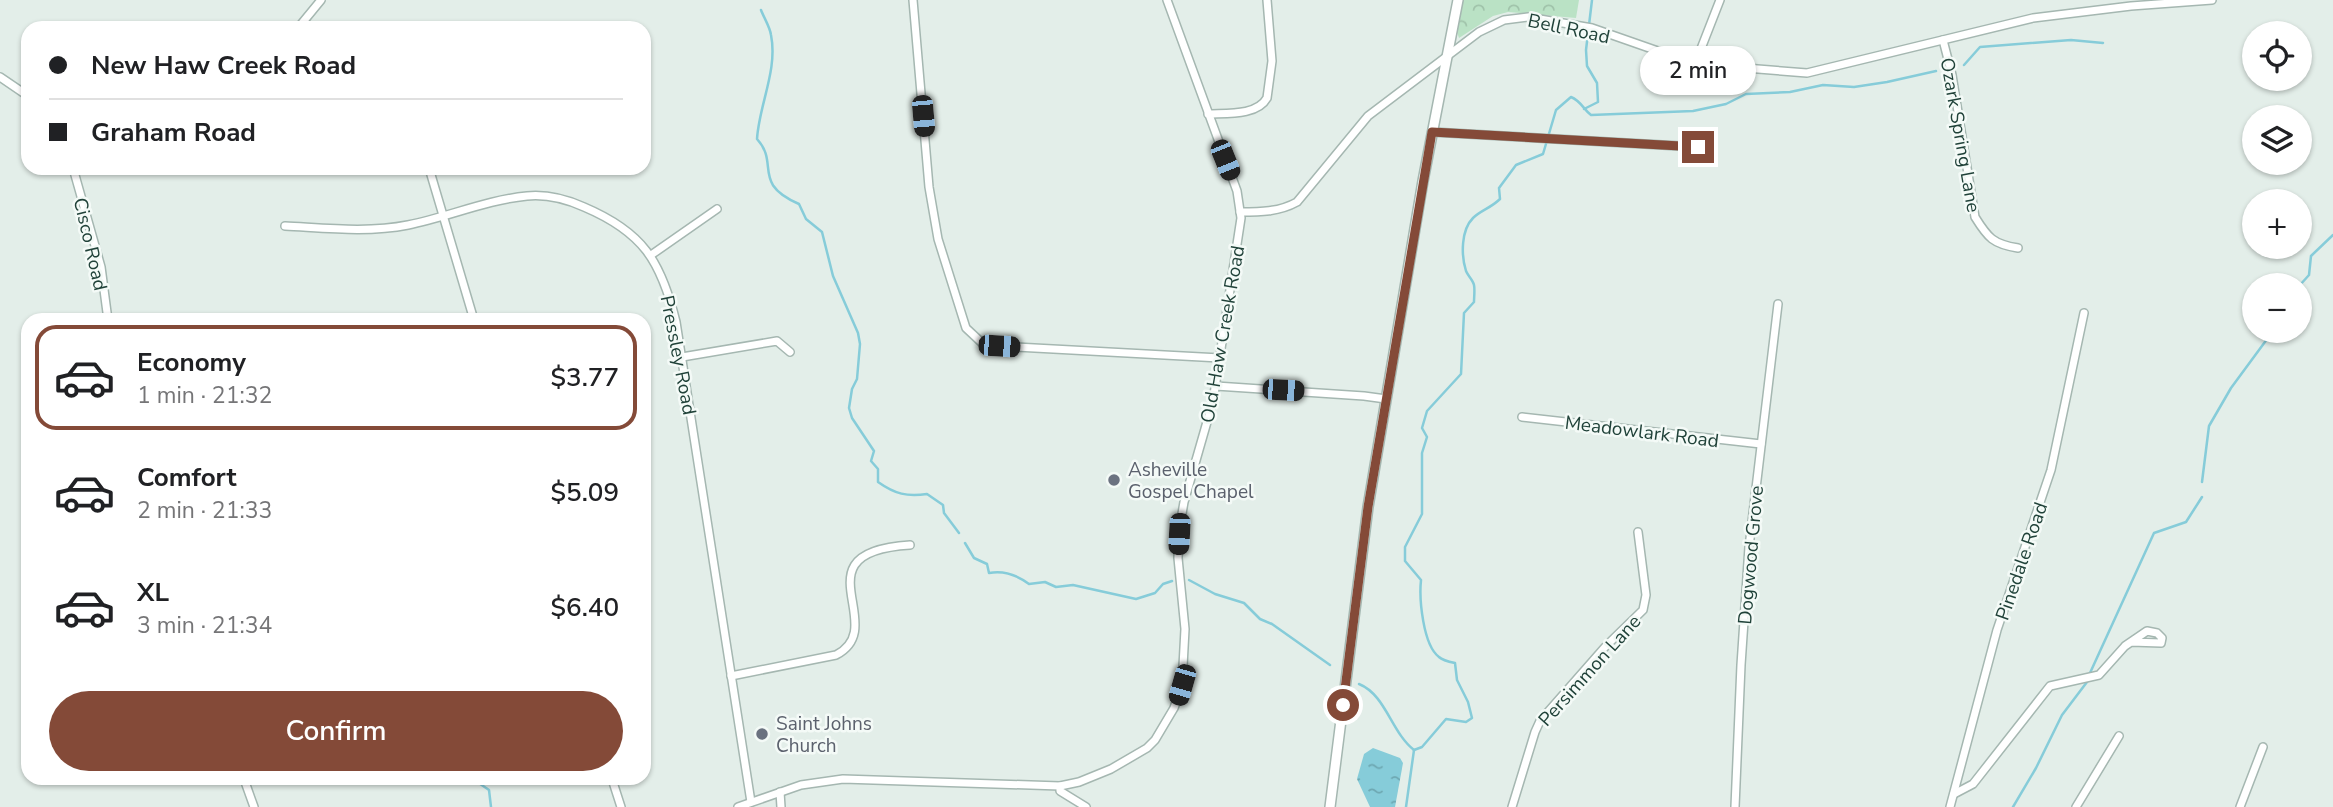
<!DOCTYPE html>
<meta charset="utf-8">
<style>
body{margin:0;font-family:"Nunito Sans",sans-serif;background:#f6f6f6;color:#202124;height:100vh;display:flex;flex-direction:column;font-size:26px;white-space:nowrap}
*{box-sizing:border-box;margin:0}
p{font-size:23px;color:#757577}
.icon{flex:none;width:38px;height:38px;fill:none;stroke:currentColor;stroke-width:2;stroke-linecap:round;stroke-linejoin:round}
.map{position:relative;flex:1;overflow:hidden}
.side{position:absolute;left:21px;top:313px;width:630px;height:472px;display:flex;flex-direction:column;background:#fff;border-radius:21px;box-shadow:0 2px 5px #0004}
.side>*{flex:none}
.guide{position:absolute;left:21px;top:21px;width:630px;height:154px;border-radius:21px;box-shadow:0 2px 5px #0004;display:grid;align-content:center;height:154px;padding:0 28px;background:#fff}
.controls{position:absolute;left:2242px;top:21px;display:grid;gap:14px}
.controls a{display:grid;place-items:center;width:70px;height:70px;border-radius:50%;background:#fff;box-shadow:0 2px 5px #0004;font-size:35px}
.end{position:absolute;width:32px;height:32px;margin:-16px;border:9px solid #844a38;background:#fff;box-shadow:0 0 0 4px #fff}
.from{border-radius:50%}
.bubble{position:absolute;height:49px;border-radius:24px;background:#fff;box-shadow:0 2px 5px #0004;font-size:23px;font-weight:600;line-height:49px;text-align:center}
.car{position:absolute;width:21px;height:42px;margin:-21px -10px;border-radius:9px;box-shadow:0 0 5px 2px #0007;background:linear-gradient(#222 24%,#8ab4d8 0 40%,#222 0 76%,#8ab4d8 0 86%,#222 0)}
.guide b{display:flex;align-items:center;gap:24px;height:66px;font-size:26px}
.guide b+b{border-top:2px solid #e0e0e0}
.guide i{width:18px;height:18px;background:#202124}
ul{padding:12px 0 0;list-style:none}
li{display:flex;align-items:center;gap:21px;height:105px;margin:0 14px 10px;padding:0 14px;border:4px solid transparent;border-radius:21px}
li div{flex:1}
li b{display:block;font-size:26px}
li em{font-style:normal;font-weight:600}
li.selected{border-color:#844a38}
li>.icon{width:63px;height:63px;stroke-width:1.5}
.cta{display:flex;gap:14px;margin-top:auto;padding:14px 28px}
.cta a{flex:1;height:80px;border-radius:42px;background:#844a38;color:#fff;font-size:28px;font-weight:600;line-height:80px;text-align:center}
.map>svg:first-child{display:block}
.forest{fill:url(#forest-crowns)}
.water{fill:url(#water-ripples)}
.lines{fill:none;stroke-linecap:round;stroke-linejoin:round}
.stream{stroke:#86ccd9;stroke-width:2.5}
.minor-casing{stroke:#a5b7b1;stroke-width:10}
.tertiary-casing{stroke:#a5b7b1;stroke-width:12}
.minor{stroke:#fff;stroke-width:7}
.tertiary{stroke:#fff;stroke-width:9}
.route{stroke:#844a38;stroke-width:9}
.worship-dot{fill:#6b7280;stroke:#f4faf7;stroke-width:2.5}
.labels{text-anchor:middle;stroke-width:5;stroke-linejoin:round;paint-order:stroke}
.street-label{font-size:19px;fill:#204239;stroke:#f4faf7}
.worship-label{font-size:19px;fill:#5b616d;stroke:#f4faf7;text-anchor:start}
</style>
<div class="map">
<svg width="2333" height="807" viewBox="0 0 2333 807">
<defs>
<pattern id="forest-crowns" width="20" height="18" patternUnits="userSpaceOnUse" patternTransform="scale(1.75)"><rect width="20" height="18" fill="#bae2c5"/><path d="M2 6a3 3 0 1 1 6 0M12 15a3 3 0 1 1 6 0" fill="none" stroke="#a0c3aa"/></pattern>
<pattern id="water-ripples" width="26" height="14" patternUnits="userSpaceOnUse" patternTransform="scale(1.75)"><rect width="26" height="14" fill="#86ccd9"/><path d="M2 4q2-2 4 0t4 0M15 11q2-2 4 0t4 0" fill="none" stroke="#6da7b1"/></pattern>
</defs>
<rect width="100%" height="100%" fill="#e3eee9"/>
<!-- forest -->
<path class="forest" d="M1463,0H1579L1576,18L1508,12L1493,16L1459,38L1457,32Z"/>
<!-- water -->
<path class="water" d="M1373,748L1400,758L1403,763L1395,807H1370L1357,779L1364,754Z"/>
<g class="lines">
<!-- stream -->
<g class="stream">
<path d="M761,10C764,18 770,27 771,35C778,70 759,105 757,139C780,164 751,183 799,204L806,219L822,232L833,276L858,333L860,344L857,379L852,389L849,408L852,418L874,451L871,461L878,469V482C895,494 907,497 927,494L943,505L944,513L959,533"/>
<path d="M1964,65L1980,47L2071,40L2103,43"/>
<path d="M1584,109L1598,102L1597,83L1587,66L1586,50L1592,0"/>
<path d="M2300,285L2309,275L2311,256L2333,235"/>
<path d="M2202,482L2209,426L2231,388L2273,331"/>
<path d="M965,543L974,558L987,564L989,573C1004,570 1017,575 1029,584L1045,582L1056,587L1073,585L1136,599L1155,593L1163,584L1172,581"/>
<path d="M1189,580L1215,594L1244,603L1260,619L1272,624L1330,665"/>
<path d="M2090,673L2154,533L2186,522L2202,497"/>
<path d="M1359,684C1386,695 1391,732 1414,750"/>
<path d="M1414,750L1422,747L1446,719L1466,722L1472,718L1468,702L1457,680L1455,663C1450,662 1442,660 1439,657C1423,645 1419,599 1421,580L1405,561V547L1422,514V453L1427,437L1422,428L1427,411L1461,374L1464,313L1474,302C1474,297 1475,290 1474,285C1473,280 1468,276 1466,271C1461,255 1461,230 1473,218C1481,210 1491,208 1500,199L1499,188L1516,165L1543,154L1556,110L1571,97C1581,101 1583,109 1591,115L1693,111L1726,104L1746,94L1790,92L1823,85L1854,87L1887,82L1936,71"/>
<path d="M473,779L489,790L491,807"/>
<path d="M1406,807L1414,750"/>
<path d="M2013,807L2036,768L2062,715L2087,682"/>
</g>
<defs>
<g id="minor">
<path d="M913,0L929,187L938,239L966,328L981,342L999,346L1220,358"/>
<path d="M298,28L321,0"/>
<path d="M1943,40L1952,75L1975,217C1988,238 1993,244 2018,248"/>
<path d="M1695,64L1720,0"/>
<path d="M0,77L28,96"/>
<path d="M1208,114C1226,113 1257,116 1267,98L1272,61L1267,0"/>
<path d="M1432,132L1698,147"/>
<path d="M73,168L101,267L108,320"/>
<path d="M429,168L474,320"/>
<path d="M1240,212C1260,212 1279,212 1297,202L1368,116L1479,32L1504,20L1528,17L1592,28L1695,64L1807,73L2033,18L2131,6L2212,0"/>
<path d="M285,226C325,228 368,233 408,225C448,217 486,200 527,196C547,194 566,199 584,207C643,232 661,261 676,322L751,802"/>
<path d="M651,255L717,209"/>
<path d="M682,357L777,341L790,352"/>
<path d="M1216,386L1364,396L1386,399"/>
<path d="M1522,417L1761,444"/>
<path d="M731,676L836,655C892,626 795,552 910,545"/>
<path d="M244,779L254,807"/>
<path d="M612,779L621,807"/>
<path d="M1060,786V791L1086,807"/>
<path d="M780,792L781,807"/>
<path d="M1954,794L1973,784L2050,686L2099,675L2125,646L2147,631L2157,633L2162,638L2161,643L2131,642"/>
<path d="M738,807L801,785L843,779L1060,786L1079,782L1111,769L1147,748L1155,740L1174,708L1182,685L1185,629L1178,558L1179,531L1184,502L1213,401L1241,218L1237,191L1167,0"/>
<path d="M1512,807L1535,732L1540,721L1605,647L1643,610L1646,595L1638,532"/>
<path d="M1735,807L1741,665L1749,547L1778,304"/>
<path d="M1950,807L1997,630L2051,470L2084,313"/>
<path d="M2076,807L2119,736"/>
<path d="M2240,807L2263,747"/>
</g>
<path id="tertiary" d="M1330,807L1368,507L1423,181L1458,0"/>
</defs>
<!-- minor casing -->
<use href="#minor" class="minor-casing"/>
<!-- tertiary casing -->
<use href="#tertiary" class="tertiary-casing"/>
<!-- minor -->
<use href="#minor" class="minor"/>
<!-- tertiary -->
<use href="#tertiary" class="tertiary"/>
</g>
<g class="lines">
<!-- route -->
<path class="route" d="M1343,705L1368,507L1432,132L1698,147"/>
</g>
<!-- markers -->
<g class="worship-dot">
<circle cx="1114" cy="480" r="7"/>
<circle cx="762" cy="734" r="7"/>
</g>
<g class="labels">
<!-- street labels -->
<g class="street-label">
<text transform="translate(1569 28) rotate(12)" y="7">Bell Road</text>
<text transform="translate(1961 135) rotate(80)" y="7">Ozark Spring Lane</text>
<text transform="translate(91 244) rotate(77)" y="7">Cisco Road</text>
<text transform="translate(1222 334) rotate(-80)" y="7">Old Haw Creek Road</text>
<text transform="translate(679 355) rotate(79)" y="7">Pressley Road</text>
<text transform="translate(1642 431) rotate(7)" y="7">Meadowlark Road</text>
<text transform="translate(1750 555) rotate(-85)" y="7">Dogwood Grove</text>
<text transform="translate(2021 561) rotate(-71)" y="7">Pinedale Road</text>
<text transform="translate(1589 670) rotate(-48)" y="7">Persimmon Lane</text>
</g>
<!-- worship labels -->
<g class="worship-label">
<text x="1128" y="476">Asheville<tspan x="1128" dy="22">Gospel Chapel</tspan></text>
<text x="776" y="730">Saint Johns<tspan x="776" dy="22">Church</tspan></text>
</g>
</g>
</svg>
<div class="controls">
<a><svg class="icon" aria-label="locate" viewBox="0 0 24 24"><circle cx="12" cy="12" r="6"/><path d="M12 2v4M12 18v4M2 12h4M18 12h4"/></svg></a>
<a><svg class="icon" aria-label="layers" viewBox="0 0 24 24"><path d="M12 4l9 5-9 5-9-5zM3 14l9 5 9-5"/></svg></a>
<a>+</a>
<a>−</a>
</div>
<i class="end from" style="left:1343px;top:705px"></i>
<i class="end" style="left:1698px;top:147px"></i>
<div class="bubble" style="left:1640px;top:46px;width:116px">2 min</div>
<i class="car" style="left:923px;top:116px;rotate:175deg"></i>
<i class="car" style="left:1225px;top:160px;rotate:158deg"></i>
<i class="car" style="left:999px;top:346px;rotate:94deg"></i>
<i class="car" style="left:1283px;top:390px;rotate:93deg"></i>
<i class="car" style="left:1179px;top:534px;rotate:183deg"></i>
<i class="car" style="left:1182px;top:685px;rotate:196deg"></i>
<div class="guide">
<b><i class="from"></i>New Haw Creek Road</b>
<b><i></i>Graham Road</b>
</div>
<section class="side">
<ul>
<li class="selected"><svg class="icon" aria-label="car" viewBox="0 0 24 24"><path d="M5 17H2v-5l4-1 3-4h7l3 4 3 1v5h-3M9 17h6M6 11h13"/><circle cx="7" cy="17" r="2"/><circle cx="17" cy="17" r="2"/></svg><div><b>Economy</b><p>1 min · 21:32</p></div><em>$3.77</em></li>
<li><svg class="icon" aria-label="car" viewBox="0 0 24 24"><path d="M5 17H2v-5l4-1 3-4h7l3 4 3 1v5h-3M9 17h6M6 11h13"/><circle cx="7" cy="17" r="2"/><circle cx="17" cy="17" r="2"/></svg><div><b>Comfort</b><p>2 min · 21:33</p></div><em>$5.09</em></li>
<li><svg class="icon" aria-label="car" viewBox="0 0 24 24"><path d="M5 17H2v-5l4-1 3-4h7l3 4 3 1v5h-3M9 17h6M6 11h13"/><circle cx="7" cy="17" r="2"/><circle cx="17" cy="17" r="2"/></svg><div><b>XL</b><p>3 min · 21:34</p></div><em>$6.40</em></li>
</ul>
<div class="cta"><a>Confirm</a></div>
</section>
</div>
